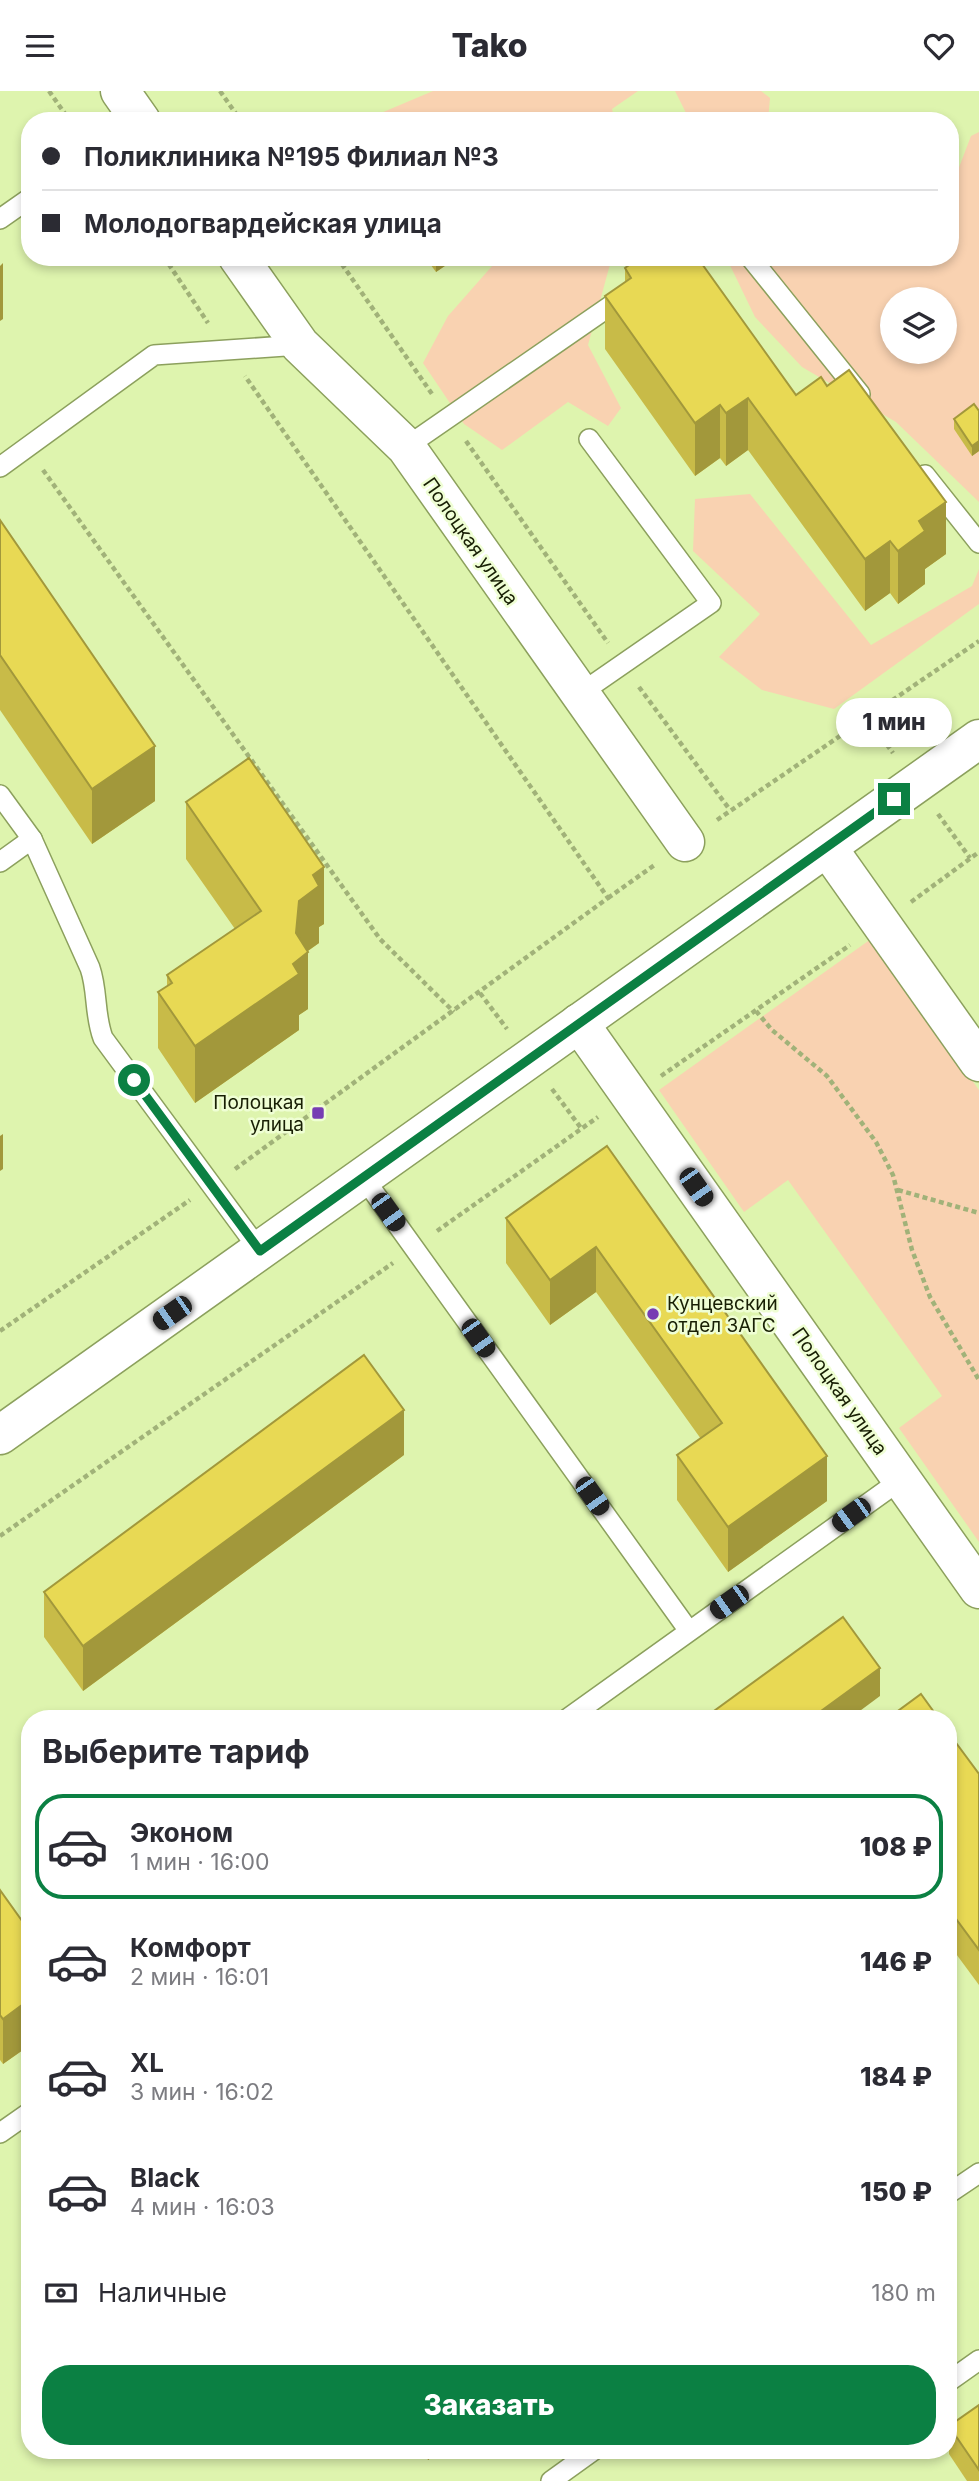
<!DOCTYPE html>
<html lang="ru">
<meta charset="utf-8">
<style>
body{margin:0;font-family:Inter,sans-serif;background:#f7f7f7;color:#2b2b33;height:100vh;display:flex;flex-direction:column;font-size:26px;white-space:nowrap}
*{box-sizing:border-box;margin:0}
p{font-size:23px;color:#7c7c81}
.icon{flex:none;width:38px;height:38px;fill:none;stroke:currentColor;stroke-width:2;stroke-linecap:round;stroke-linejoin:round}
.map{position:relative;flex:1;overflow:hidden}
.drawer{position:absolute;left:21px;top:1619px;width:936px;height:749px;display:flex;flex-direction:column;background:#fff;border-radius:28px;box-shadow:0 4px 10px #0003}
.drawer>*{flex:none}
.banner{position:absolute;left:21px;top:21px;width:938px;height:154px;border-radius:28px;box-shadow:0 4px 10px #0003;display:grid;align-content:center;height:154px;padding:0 21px;background:#fff}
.controls{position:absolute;left:880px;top:196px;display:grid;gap:14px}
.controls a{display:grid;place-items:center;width:77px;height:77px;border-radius:50%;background:#fff;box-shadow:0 4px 10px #0003;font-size:35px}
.end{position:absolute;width:32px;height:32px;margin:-16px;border:9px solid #0b8043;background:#fff;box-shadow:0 0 0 4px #fff}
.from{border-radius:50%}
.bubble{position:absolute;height:49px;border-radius:24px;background:#fff;box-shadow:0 4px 10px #0003;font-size:23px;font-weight:800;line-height:49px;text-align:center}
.car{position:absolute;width:21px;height:42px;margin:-21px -10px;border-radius:9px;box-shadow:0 0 5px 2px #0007;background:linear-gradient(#222 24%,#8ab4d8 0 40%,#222 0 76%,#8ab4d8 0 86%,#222 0)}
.banner b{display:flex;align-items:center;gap:24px;height:66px;font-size:26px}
.banner b+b{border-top:2px solid #e1e1e2}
.banner i{width:18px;height:18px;background:#2b2b33}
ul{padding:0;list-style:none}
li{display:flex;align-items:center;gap:21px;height:105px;margin:0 14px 10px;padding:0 7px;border:4px solid transparent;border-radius:28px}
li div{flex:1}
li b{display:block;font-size:26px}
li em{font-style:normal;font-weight:800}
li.current{border-color:#0b8043}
li>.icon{width:63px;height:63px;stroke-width:1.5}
h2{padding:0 21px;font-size:32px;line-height:84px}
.pay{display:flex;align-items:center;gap:18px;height:77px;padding:0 21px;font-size:26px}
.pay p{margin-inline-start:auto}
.button{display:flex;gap:14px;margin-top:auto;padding:14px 21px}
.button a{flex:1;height:80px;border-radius:28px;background:#0b8043;color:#fff;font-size:28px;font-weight:800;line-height:80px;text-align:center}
header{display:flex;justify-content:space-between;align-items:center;height:91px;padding:0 21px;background:#fff;font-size:32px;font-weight:800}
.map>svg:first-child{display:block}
.green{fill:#f9d2b1;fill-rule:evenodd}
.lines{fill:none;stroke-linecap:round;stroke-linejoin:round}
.lane-casing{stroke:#8ca05d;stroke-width:22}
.street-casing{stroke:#8ca05d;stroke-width:41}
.secondary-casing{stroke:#8ca05d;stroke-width:41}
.path{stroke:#a1b279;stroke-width:4.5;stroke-dasharray:5 3.5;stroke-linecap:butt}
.lane{stroke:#fff;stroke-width:19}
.street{stroke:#fff;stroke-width:38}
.secondary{stroke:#fff;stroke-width:38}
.wall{fill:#c8bb48}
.shaded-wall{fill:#a2983b}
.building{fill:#e8d954;stroke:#a2983b;stroke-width:2}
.route{stroke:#0b8043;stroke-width:9}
.poi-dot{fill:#773db3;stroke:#effed4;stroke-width:2.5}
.labels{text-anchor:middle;stroke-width:5;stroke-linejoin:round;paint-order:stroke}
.street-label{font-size:19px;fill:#181f04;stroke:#effed4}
.poi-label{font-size:19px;fill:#181f04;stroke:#effed4;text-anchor:end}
</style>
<header><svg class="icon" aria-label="menu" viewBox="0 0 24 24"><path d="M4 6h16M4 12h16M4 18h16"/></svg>Tako<svg class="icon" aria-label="heart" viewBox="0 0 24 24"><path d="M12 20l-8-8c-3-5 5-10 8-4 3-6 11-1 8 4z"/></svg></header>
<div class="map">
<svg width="979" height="2390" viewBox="0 0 979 2390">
<rect width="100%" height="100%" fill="#def4ae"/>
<!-- green -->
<g class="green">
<path d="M433,0H638L612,18L615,30H362Z"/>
<path d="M675,0H761L770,7L768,30H690Z"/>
<path d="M979,41V411L896,331L802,276L755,226L726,166H950V100L971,45ZM892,208H945V261H892Z"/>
<path d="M500,166H612L588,254L621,317L608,335L568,311L502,359L464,333L423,272L448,225Z"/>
<path d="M750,403L871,554L972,495L979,478V513L834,618L762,599L719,566L760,523L693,460L695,408Z"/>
<path d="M871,848L979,999V1451L899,1337L942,1305L788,1089L744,1121L659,999Z"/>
</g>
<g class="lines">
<defs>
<g id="lane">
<path d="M0,128L30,107"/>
<path d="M750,166L860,303"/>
<path d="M406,356L626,204"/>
<path d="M0,376L154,264L300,254"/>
<path d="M925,384L979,452"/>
<path d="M578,604L711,512L589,348"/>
<path d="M0,704L32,748L90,877C98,900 94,923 103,947L260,1160"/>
<path d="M0,771L32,748"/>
<path d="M363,1086L689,1540"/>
<path d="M567,1628L902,1388"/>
<path d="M0,2042L30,2021"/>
<path d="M948,2103L979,2082"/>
<path d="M948,2291L979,2269"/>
<path d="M551,2390L594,2359"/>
</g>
<g id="street">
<path d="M827,756L979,971"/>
<path d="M579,932L979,1498"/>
</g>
<g id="secondary">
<path d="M120,0L141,30"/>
<path d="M238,166L300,254L406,356L685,751"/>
<path d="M0,1344L979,648"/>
</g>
</defs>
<!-- lane casing -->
<use href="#lane" class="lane-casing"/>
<!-- street casing -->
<use href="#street" class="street-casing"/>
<!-- secondary casing -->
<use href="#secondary" class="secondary-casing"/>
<!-- path -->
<g class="path">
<path d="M49,0L70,30"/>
<path d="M220,0L241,30"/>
<path d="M164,166L208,232"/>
<path d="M337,166L432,303"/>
<path d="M466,350L608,552"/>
<path d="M43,379L380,848L454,921"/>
<path d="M639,596L730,719"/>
<path d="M867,626L893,662"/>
<path d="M938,723L970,767"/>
<path d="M717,729L979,550"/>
<path d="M608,807L656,773"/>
<path d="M911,811L979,761"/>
<path d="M480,902L507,938"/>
<path d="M756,920L772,939L827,985L876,1051L893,1084L912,1159L930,1206L979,1289"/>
<path d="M661,985L850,854"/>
<path d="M552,998L581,1037"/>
<path d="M235,1078L608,807L245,285"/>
<path d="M898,1099L979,1122"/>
<path d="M437,1140L598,1026"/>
<path d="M0,1240L190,1109"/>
<path d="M0,1445L393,1172"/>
</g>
<!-- lane -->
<use href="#lane" class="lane"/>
<!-- street -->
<use href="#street" class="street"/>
<!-- secondary -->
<use href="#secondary" class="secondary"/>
</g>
<!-- wall -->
<g class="wall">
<path d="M425,166H458L436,181Z"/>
<path d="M625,177L796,304L827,295L946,463L925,478V493L898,513L890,502L865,520L748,359L726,375L720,367L695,385L605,258V205L625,192Z"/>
<path d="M979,320V360L972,365L954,338V328Z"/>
<path d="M0,429L155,710L92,753L0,619Z"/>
<path d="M186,711L324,833L319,836V852L308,860V918L299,924V939L195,1012L158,957V901L167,895V884L235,838L186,768Z"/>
<path d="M607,1055L827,1410L728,1481L677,1409V1364L701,1348L596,1201L550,1234L506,1172V1127Z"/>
<path d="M404,1364L83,1600L44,1546V1501Z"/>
<path d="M948,1641L979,1683V1894L948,1852Z"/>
<path d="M0,1799L30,1841V1954L3,1973L0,1969Z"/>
<path d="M979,2314V2390H967L949,2363V2335Z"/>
<path d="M421,2359H442L428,2369Z"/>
</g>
<!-- shaded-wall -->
<g class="shaded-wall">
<path d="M436,166H458L436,181Z"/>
<path d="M3,172V228L0,230V175Z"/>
<path d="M748,307V359L726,375V322Z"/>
<path d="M720,314V367L695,385V332Z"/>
<path d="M979,350V360L972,365V355Z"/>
<path d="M946,411V463L925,478V493L898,513V460L919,430Z"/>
<path d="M890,450V502L865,520V468Z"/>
<path d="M155,655V710L92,753V698Z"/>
<path d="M324,776V833L319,836V852L299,866L308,861V918L299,924V939L195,1012V955L296,842L299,810L313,784Z"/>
<path d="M3,1043V1078L0,1080V1045Z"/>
<path d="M596,1156V1201L550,1234V1189Z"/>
<path d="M404,1319V1364L83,1600V1555Z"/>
<path d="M827,1365V1410L728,1481V1436Z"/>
<path d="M880,1577V1605L849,1628H810Z"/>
<path d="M30,1908V1954L3,1973V1928Z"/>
<path d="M428,2359H442L428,2369Z"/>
</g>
<!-- building -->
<g class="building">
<path d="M640,166H655L657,168L660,166H697L796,304L821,286L827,295L849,279L946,411L919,430L925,440L898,460L890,450L865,468L748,307L726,322L720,314L695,332L605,205L631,187L625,177Z"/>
<path d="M974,313L979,320V350L972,355L954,328Z"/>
<path d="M0,429L155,655L92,698L0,564Z"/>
<path d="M249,667L324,776L313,784L319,795L299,810L296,842L308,861L293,873L299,883L195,955L158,901L172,892L167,884L261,820L186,711Z"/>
<path d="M607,1055L827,1365L728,1436L677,1364L722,1332L596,1156L550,1189L506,1127Z"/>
<path d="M364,1264L404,1319L83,1555L44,1501Z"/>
<path d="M843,1526L880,1577L810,1628H703Z"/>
<path d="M921,1603L939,1628H887Z"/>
<path d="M948,1641L979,1683V1859L948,1817Z"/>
<path d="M0,1799L30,1841V1908L3,1928L0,1924Z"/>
<path d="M979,2314V2379L949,2335Z"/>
</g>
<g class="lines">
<!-- route -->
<path class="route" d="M134,989L260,1160L894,708"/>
</g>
<!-- markers -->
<g class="poi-dot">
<rect x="311" y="1015" width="14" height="14" rx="3.5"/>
<circle cx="653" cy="1223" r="7"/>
</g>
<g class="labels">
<!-- street labels -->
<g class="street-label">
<text transform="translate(471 450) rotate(55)" y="7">Полоцкая улица</text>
<text transform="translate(840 1300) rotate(55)" y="7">Полоцкая улица</text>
</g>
<!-- poi labels -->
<g class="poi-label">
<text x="304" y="1018">Полоцкая<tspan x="304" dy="22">улица</tspan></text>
<text x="667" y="1219" text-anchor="start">Кунцевский<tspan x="667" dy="22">отдел ЗАГС</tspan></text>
</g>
</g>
</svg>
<div class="controls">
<a><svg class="icon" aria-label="layers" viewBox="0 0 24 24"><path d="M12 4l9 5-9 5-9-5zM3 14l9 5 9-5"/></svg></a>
</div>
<i class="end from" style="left:134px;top:989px"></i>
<i class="end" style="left:894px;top:708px"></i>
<div class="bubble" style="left:836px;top:607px;width:116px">1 мин</div>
<i class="car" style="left:696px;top:1096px;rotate:145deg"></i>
<i class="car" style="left:388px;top:1121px;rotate:144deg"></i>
<i class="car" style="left:172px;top:1222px;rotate:235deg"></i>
<i class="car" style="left:478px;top:1247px;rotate:145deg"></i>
<i class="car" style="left:592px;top:1405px;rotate:145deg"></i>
<i class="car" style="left:851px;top:1424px;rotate:234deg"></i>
<i class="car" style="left:729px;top:1511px;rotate:235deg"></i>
<div class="banner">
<b><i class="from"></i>Поликлиника №195 Филиал №3</b>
<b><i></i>Молодогвардейская улица</b>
</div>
<section class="drawer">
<h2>Выберите тариф</h2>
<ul>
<li class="current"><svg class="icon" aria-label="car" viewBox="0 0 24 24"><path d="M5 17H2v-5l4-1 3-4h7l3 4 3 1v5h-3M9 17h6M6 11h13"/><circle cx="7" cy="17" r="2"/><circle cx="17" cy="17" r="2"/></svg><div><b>Эконом</b><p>1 мин · 16:00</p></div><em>108 ₽</em></li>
<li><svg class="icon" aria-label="car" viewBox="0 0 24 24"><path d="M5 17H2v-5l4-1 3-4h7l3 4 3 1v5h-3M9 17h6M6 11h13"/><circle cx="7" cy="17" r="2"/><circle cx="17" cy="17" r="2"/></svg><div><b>Комфорт</b><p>2 мин · 16:01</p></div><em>146 ₽</em></li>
<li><svg class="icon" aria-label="car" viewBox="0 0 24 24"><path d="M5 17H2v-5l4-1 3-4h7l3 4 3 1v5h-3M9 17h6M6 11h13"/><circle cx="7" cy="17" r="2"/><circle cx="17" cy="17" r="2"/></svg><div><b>XL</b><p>3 мин · 16:02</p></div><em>184 ₽</em></li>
<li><svg class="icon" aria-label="car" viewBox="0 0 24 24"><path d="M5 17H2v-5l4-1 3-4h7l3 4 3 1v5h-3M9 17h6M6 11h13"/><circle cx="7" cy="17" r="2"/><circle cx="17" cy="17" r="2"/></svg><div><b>Black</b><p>4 мин · 16:03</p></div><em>150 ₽</em></li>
</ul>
<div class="pay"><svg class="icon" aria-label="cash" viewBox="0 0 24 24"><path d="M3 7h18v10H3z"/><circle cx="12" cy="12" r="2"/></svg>Наличные<p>180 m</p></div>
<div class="button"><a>Заказать</a></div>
</section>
</div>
